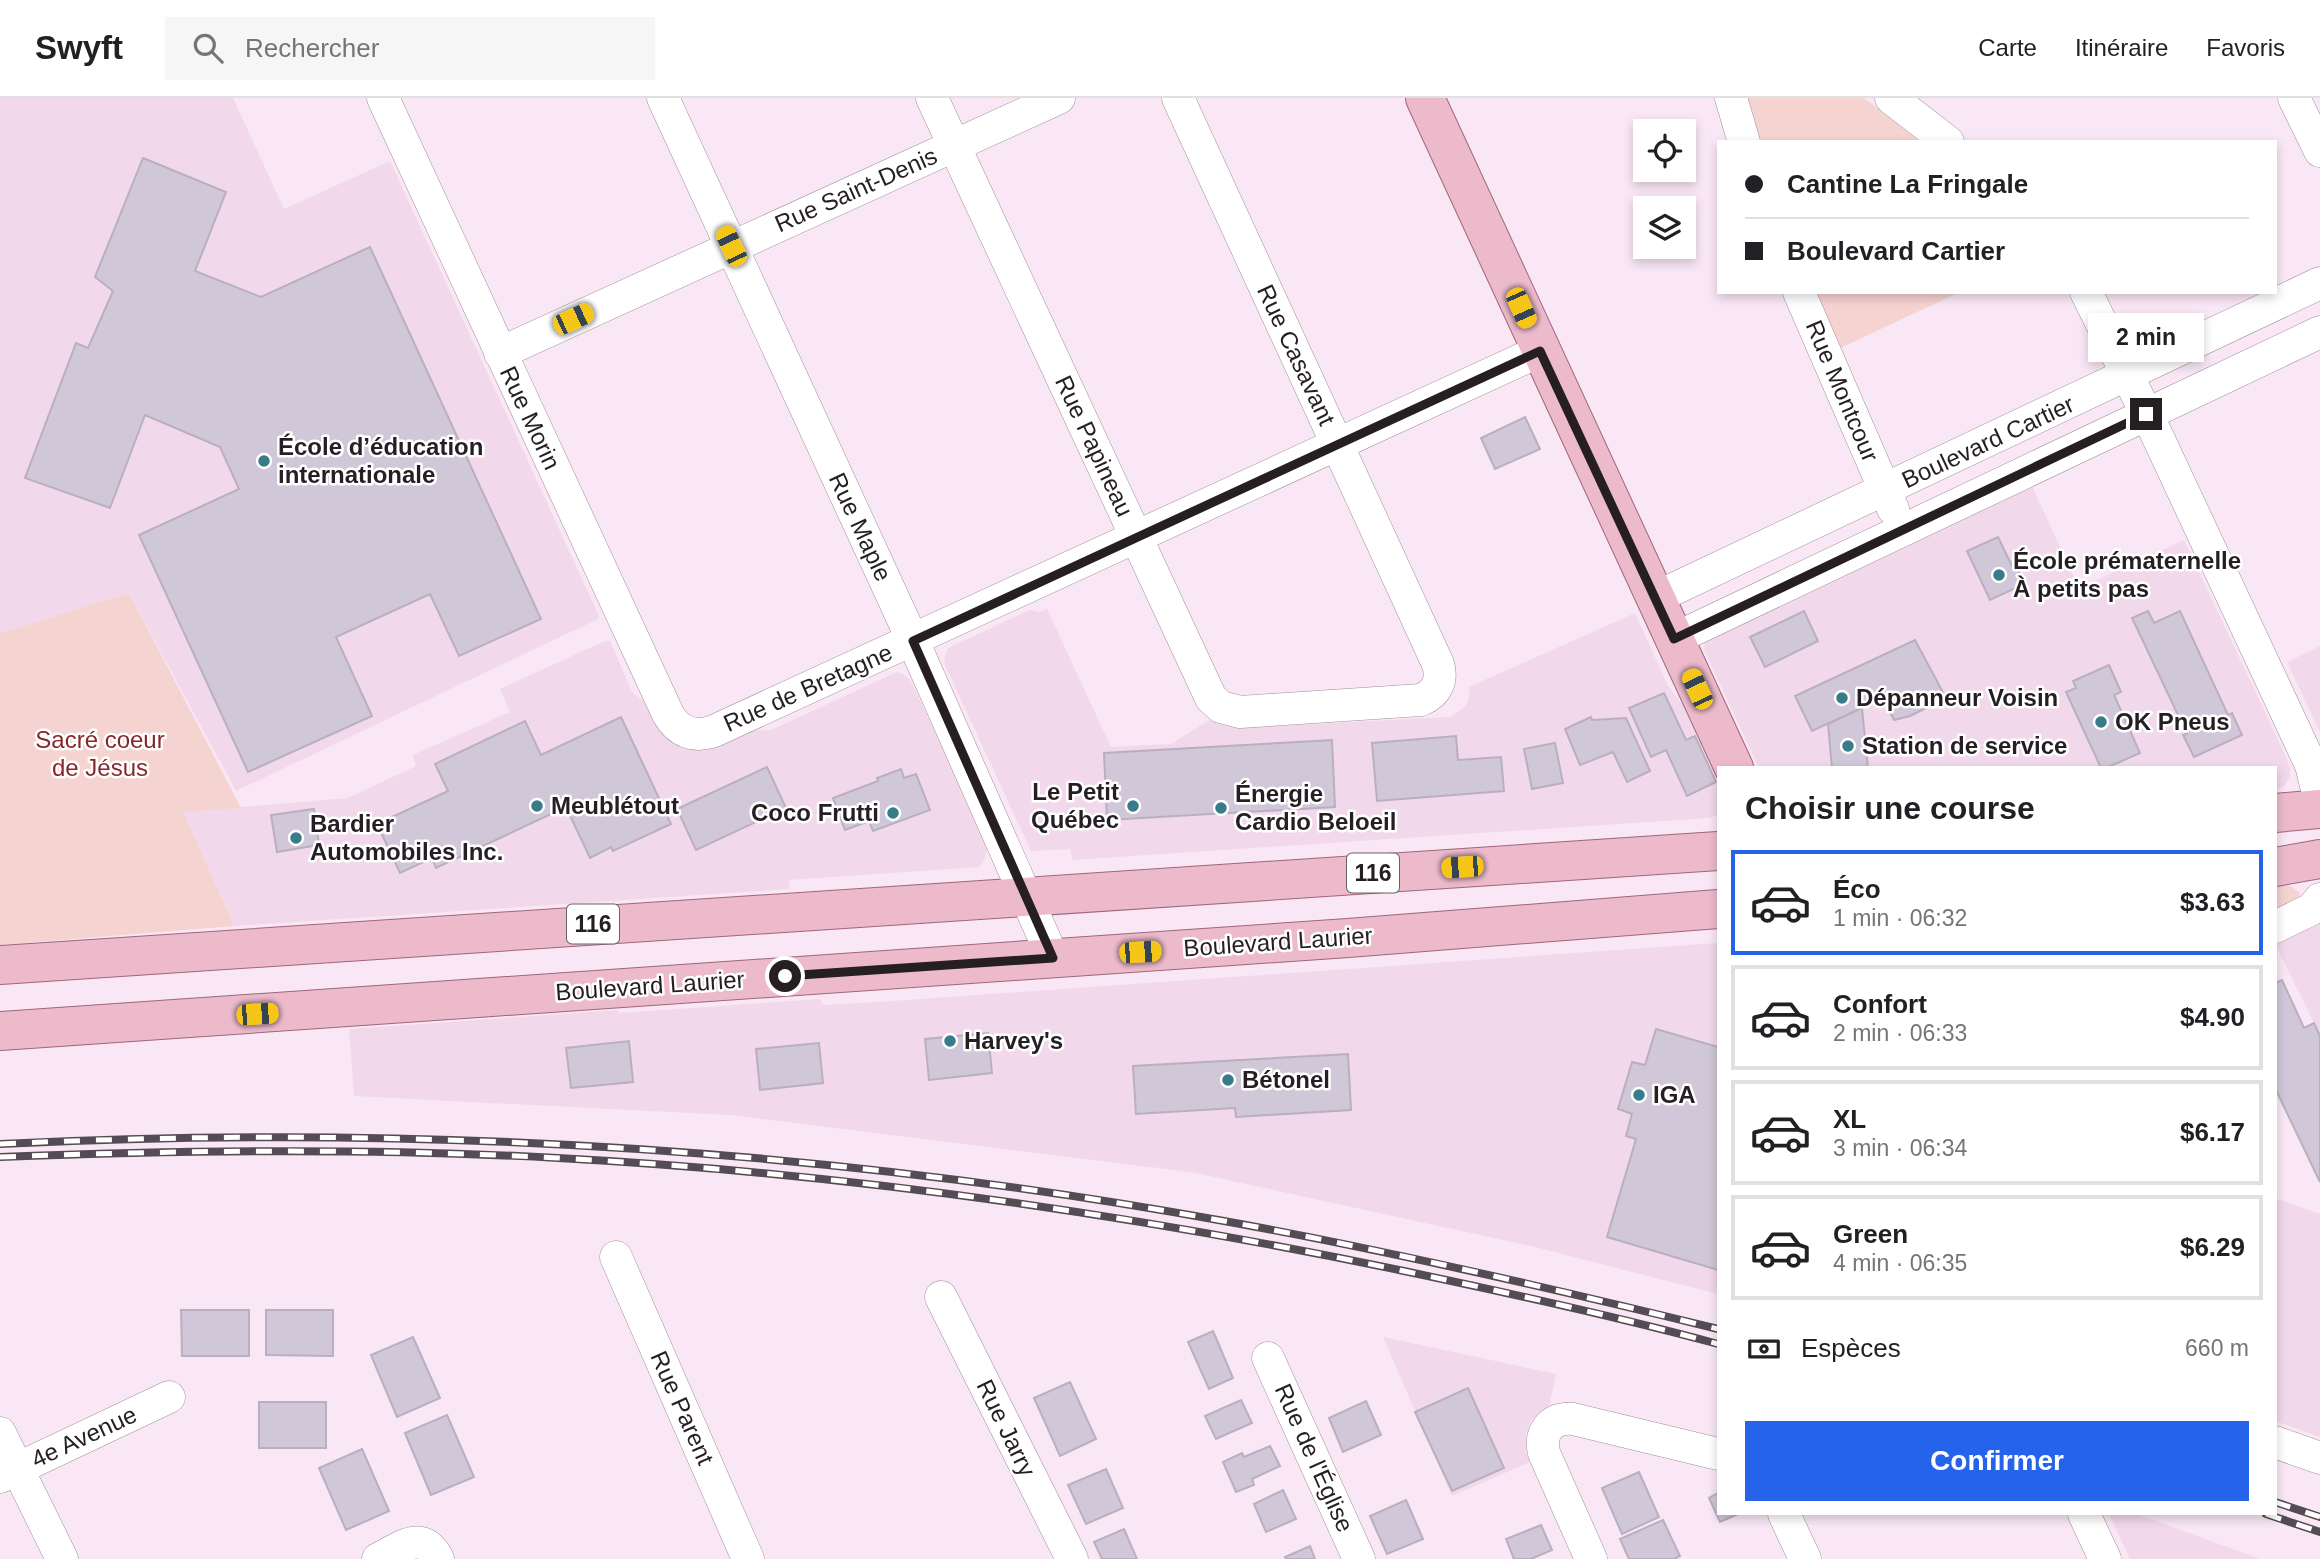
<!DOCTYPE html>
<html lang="fr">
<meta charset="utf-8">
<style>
body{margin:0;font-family:Arial,sans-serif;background:#f6f6f6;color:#202124;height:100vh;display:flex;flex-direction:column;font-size:26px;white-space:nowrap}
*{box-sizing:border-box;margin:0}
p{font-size:23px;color:#757577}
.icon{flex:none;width:38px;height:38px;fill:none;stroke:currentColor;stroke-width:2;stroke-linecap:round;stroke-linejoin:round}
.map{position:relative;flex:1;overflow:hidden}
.panel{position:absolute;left:1717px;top:668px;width:560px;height:749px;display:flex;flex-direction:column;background:#fff;border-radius:0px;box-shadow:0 4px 10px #0003}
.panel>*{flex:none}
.banner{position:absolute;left:1717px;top:42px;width:560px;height:154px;border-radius:0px;box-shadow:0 4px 10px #0003;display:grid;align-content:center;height:154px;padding:0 28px;background:#fff}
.controls{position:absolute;left:1633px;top:21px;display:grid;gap:14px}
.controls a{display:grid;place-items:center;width:63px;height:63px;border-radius:0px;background:#fff;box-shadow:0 4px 10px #0003;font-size:35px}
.end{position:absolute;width:32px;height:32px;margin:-16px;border:9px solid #251f24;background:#fff;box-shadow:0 0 0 4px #fff}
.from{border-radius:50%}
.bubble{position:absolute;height:49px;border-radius:0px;background:#fff;box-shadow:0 4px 10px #0003;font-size:23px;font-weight:600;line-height:49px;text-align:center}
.car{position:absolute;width:21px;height:42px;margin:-21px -10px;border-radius:9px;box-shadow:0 0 5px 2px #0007;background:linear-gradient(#f5c518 24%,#345 0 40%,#f5c518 0 76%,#345 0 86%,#f5c518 0)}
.banner b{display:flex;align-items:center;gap:24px;height:66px;font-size:26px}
.banner b+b{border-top:2px solid #e0e0e0}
.banner i{width:18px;height:18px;background:#202124}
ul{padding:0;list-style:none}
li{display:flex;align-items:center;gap:21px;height:105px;margin:0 14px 10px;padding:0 14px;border:4px solid #e0e0e0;border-radius:0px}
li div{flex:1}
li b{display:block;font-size:26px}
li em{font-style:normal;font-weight:600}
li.active{border-color:#2563eb}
li>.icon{width:63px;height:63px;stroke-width:1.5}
h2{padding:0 28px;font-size:32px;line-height:84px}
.pay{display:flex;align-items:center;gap:18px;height:77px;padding:0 28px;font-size:26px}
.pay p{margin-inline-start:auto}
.cta{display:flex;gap:14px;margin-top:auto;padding:14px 28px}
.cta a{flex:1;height:80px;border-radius:0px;background:#2563eb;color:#fff;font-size:28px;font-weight:600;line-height:80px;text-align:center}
header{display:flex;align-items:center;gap:42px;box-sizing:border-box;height:98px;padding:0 35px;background:#fff;border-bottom:2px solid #e0e0e0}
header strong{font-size:33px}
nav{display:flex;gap:38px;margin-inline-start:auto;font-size:24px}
.search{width:490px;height:63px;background:#f6f6f6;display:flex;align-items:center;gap:18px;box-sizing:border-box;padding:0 24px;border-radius:0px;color:#757577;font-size:26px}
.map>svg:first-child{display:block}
.built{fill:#f1d9eb}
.green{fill:#f5d3d1}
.building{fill:#d0c7d8;stroke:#b9afc0;stroke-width:2}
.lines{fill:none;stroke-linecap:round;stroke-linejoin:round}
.minor-casing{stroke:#a0909c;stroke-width:33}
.major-casing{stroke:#9e667a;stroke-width:40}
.minor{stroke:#fff;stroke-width:32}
.major{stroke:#ecbacb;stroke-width:38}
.rail-casing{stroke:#544c53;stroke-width:8}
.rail{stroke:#fff;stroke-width:5;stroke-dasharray:16;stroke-linecap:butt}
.route{stroke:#251f24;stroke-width:9}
.poi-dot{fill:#387b8b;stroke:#fff;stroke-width:2.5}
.labels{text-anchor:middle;stroke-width:5;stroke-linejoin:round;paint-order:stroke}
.shield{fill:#fff;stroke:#666266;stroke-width:2}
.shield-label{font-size:23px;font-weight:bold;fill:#251f24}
.street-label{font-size:24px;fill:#251f24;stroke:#fff}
.poi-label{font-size:24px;font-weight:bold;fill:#251f24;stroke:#fff;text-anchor:start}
.park-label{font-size:24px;fill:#85272b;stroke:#fff}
</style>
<header>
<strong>Swyft</strong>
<div class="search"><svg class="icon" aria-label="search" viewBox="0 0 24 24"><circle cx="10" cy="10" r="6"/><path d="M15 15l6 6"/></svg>Rechercher</div>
<nav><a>Carte</a><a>Itinéraire</a><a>Favoris</a></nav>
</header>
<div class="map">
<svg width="2320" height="1461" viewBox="0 0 2320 1461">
<rect width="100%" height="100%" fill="#f9e7f5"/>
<!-- built -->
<g class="built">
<path d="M0,0H233L284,111L390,63L599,518L598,521L236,693L129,495L0,535Z"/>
<path d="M2032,388L2079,490L2184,442L2286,659L2290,670V679L2285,687L2275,693V670H1759L1704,552L1705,543Z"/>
<path d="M1047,511L1111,649L1171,646L1211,621L1221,627L1236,630L1450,619L1466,608L1470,596L1469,589L1635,515L1668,588L1686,611L1718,681V717L1709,720L1073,762L1070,751L1031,753L945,567L944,562L948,550L1029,512L1039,514Z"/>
<path d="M605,543H610L632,594L645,604L662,636L691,651H704L751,633L771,632L897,574L903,576L911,583L984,739L987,752L983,765L979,769L789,782L790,791L234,828L182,714L348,700L416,668L413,657L510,614L500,591Z"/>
<path d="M2320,548V634L2287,564Z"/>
<path d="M2320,823V937L2275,846V844Z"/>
<path d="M1718,845V1196L1531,1148L1191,1074L729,1017L354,998L349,931L618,912L619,915L820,901L823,907L877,904Z"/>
<path d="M2275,1100L2320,1116V1339L2275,1323Z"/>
<path d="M1383,1239L1556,1276L1549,1308L1531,1322L1526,1336V1354L1530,1364L1452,1398Z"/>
<path d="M2109,1416H2137L2260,1461H2130Z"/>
</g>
<!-- green -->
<g class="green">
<path d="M1748,0H1864L1921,44H1761Z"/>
<path d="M1816,194H1960L1840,250Z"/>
<path d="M129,495L241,710L183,714L234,828L0,847V535Z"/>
<path d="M2289,787L2300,795V800L2275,815V789Z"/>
</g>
<!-- building -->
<g class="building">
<path d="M143,60L226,94L195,173L261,199L370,149L541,521L459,558L430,496L336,539L372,618L248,674L139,437L239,391L220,349L145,317L110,410L25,380L76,245L88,250L113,193L95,179Z"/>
<path d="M1525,319L1540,351L1495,371L1481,340Z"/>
<path d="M1998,439L2012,468L2015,466L2024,486L1990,502L1967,453Z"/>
<path d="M1804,513L1818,543L1765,569L1750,539Z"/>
<path d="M2148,513L2154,525L2180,513L2228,617L2232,615L2242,637L2194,659L2183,637L2187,636L2132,520Z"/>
<path d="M1915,542L1946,600L1910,618L1894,622L1883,600L1812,633L1795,598Z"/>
<path d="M2109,567L2121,594L2114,597L2140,655L2106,670H2101L2066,594L2076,590L2073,583Z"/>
<path d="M1664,595L1686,642L1695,638L1716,684L1687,698L1666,652L1651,659L1629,610Z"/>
<path d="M1862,610L1868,670H1832L1828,626Z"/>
<path d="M621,619L671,726L613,753L611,749L590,760L566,709L436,770L432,760L400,775L377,726L448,693L435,666L525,623L541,657Z"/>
<path d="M1591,619L1592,622L1626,620L1650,673L1627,684L1613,654L1580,667L1565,631Z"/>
<path d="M1456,638L1458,662L1501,659L1504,693L1377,703L1372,645Z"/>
<path d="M1332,642L1335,709L1107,722L1104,655Z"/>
<path d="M1555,645L1563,685L1532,691L1524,651Z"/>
<path d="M767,669L786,710L696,752L677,711Z"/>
<path d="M901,671L904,680L916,676L930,712L873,733L869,723L845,732L833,700L878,683L877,680Z"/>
<path d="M314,711L319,747L277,754L271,717Z"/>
<path d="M2282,882L2304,930L2314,925L2320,938V1084L2275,990V885Z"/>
<path d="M1656,931L1718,949V1172L1607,1139L1636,1041L1626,1038L1632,1016L1618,1011L1632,964L1645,967Z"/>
<path d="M988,935L992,975L929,982L925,941Z"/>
<path d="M629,943L633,984L571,990L566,950Z"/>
<path d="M819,945L823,985L760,992L756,951Z"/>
<path d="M1348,956L1351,1012L1236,1019L1235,1010L1136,1016L1133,968Z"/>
<path d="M181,1212H249V1258H182Z"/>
<path d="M266,1212H333V1258L266,1257Z"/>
<path d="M1213,1233L1233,1280L1209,1291L1188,1244Z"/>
<path d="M413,1239L440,1300L397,1319L371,1257Z"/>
<path d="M1070,1284L1096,1341L1060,1358L1034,1300Z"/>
<path d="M1468,1290L1504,1370L1452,1393L1415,1314Z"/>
<path d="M1241,1302L1252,1325L1216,1341L1205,1318Z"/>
<path d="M1366,1303L1381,1337L1343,1354L1329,1320Z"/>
<rect x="259" y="1304" width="67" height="46"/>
<path d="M447,1317L474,1379L431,1397L405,1335Z"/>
<path d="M1270,1348L1280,1368L1252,1381L1254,1387L1236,1394L1223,1364L1242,1355L1244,1359Z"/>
<path d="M362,1351L389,1413L346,1432L319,1370Z"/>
<path d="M1106,1371L1123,1410L1086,1426L1068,1387Z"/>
<path d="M1639,1374L1659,1419L1622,1436L1602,1390Z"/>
<path d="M1283,1392L1296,1421L1266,1434L1254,1406Z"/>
<path d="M1718,1395V1416H1738L1720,1424L1709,1400Z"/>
<path d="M1406,1402L1423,1441L1387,1456L1370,1418Z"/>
<path d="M1663,1422L1680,1458L1674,1461H1629L1620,1441Z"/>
<path d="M1541,1427L1552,1452L1531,1461H1514L1506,1441Z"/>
<path d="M1124,1431L1137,1461H1102L1094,1444Z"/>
<path d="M1310,1448L1315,1461H1286L1285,1459Z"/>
</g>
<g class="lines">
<defs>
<g id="minor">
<path d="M383,0L668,616C678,634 694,640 714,633L1540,253"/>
<path d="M663,0L913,543L1053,860"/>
<path d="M932,0L1211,600L1221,609L1240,614L1421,602C1437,595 1443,582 1438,566L1178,0"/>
<path d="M1731,0L1744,44"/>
<path d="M1891,0L1948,44"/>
<path d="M2294,0L2320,53"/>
<path d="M1799,194L1893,411"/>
<path d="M2086,194L2155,333L2311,667L2320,704"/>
<path d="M500,255L1059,0"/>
<path d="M1655,500L2320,185"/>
<path d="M1674,541L2320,234"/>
<path d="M2275,829L2312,811L2320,801"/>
<path d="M616,1159L748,1461"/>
<path d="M941,1199L1072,1461"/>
<path d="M1268,1260L1359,1461"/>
<path d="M0,1335L62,1461"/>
<path d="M2275,1344L2320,1360"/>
<path d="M0,1379L169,1299"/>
<path d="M1784,1416L1805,1461"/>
<path d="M2084,1416L2105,1461"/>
<path d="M378,1461C401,1450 422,1430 438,1461"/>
<path d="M1591,1461L1544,1355C1539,1334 1551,1319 1573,1321L1718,1356"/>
</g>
<g id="major">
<path d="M1425,0L1734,670"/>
<path d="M2275,715L2320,711"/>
<path d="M2275,769L2320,761"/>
<path d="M0,867L1718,753"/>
<path d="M0,933L1348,840L1718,811"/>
</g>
</defs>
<!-- minor casing -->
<use href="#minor" class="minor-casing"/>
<!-- major casing -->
<use href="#major" class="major-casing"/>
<!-- minor -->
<use href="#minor" class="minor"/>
<!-- major -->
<use href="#major" class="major"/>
<defs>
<g id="rail">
<path d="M0,1046C409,1026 821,1050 1224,1123C1391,1153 1555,1191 1718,1231"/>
<path d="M0,1059C186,1052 372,1050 558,1060C843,1075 1125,1115 1404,1173C1509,1195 1615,1218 1718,1246"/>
<path d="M2275,1404L2320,1419"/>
<path d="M2266,1416L2320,1434"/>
</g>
</defs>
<!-- rail casing -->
<use href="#rail" class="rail-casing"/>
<!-- rail -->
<use href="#rail" class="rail"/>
</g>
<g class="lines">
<!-- route -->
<path class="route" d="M785,878L1053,860L913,543L1540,253L1674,541L2146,316"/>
</g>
<!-- markers -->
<g class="poi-dot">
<circle cx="264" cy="363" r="7"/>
<circle cx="1999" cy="477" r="7"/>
<circle cx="1842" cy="600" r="7"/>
<circle cx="2101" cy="624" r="7"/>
<circle cx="1848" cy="648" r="7"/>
<circle cx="537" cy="708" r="7"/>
<circle cx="1133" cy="708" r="7"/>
<circle cx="1221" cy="710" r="7"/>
<circle cx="893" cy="715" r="7"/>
<circle cx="296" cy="740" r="7"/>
<circle cx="950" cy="943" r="7"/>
<circle cx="1228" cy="982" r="7"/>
<circle cx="1639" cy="997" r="7"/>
</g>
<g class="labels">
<!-- shield labels -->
<g class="shield">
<rect x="1347" y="755.5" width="52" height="39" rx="5"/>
<rect x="567" y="806.5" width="52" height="39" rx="5"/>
</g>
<g class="shield-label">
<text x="1373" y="783">116</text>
<text x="593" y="834">116</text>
</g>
<!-- street labels -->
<g class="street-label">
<text transform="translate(856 92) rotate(-24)" y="8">Rue Saint-Denis</text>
<text transform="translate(1296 257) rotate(65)" y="8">Rue Casavant</text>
<text transform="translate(1842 293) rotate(67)" y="8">Rue Montcour</text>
<text transform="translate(530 320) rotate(65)" y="8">Rue Morin</text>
<text transform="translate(1988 344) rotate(-25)" y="8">Boulevard Cartier</text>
<text transform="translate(1094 348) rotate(65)" y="8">Rue Papineau</text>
<text transform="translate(860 429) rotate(65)" y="8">Rue Maple</text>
<text transform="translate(808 590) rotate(-24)" y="8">Rue de Bretagne</text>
<text transform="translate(1278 844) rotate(-4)" y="8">Boulevard Laurier</text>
<text transform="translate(650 888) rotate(-4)" y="8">Boulevard Laurier</text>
<text transform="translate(682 1310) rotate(66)" y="8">Rue Parent</text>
<text transform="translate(1006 1330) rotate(64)" y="8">Rue Jarry</text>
<text transform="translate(84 1339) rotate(-25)" y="8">4e Avenue</text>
<text transform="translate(1314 1360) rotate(66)" y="8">Rue de l'Église</text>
</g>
<!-- poi labels -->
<g class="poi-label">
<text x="278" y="357">École d’éducation<tspan x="278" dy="28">internationale</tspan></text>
<text x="2013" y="471">École prématernelle<tspan x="2013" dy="28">À petits pas</tspan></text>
<text x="1856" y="608">Dépanneur Voisin</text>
<text x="2115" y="632">OK Pneus</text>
<text x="1862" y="656">Station de service</text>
<text x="1119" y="702" text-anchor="end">Le Petit<tspan x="1119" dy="28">Québec</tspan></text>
<text x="1235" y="704">Énergie<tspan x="1235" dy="28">Cardio Beloeil</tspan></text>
<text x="551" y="716">Meublétout</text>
<text x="879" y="723" text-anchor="end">Coco Frutti</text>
<text x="310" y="734">Bardier<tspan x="310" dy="28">Automobiles Inc.</tspan></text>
<text x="964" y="951">Harvey's</text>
<text x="1242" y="990">Bétonel</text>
<text x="1653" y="1005">IGA</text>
</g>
<!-- park labels -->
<g class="park-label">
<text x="100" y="650">Sacré coeur<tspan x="100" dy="28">de Jésus</tspan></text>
</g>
</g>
</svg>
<div class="controls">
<a><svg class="icon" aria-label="locate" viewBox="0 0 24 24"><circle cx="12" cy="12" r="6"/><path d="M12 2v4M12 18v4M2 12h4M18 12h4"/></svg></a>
<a><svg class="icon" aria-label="layers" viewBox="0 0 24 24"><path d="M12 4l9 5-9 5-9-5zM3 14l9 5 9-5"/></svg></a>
</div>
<i class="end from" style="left:785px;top:878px"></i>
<i class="end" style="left:2146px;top:316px"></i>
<div class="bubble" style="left:2088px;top:215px;width:116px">2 min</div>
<i class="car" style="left:731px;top:148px;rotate:335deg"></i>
<i class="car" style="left:1521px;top:210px;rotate:156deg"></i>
<i class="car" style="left:573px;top:221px;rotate:65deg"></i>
<i class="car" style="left:1697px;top:591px;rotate:335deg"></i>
<i class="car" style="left:1462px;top:769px;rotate:266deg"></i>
<i class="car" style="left:1140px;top:854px;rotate:86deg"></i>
<i class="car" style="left:257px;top:916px;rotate:86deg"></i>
<div class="banner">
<b><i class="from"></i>Cantine La Fringale</b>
<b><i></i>Boulevard Cartier</b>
</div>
<section class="panel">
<h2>Choisir une course</h2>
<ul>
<li class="active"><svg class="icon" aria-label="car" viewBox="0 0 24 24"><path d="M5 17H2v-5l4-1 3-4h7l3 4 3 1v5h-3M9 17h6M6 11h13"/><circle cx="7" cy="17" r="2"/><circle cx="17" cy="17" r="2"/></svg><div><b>Éco</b><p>1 min · 06:32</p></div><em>$3.63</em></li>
<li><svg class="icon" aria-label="car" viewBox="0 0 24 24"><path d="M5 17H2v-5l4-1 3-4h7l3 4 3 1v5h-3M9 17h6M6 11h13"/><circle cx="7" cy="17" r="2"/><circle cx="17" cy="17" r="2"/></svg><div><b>Confort</b><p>2 min · 06:33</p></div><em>$4.90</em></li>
<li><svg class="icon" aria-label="car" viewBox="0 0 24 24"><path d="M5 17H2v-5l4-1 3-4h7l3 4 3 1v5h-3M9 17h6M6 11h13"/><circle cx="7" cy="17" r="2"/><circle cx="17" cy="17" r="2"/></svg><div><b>XL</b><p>3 min · 06:34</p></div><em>$6.17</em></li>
<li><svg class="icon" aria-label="car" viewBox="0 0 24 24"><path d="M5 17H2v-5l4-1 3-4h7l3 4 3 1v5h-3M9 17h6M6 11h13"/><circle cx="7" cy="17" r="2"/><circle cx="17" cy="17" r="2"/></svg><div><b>Green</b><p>4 min · 06:35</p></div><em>$6.29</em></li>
</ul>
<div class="pay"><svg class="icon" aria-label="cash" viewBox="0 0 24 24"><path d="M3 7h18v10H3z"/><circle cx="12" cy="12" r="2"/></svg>Espèces<p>660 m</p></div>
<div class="cta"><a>Confirmer</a></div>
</section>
</div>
